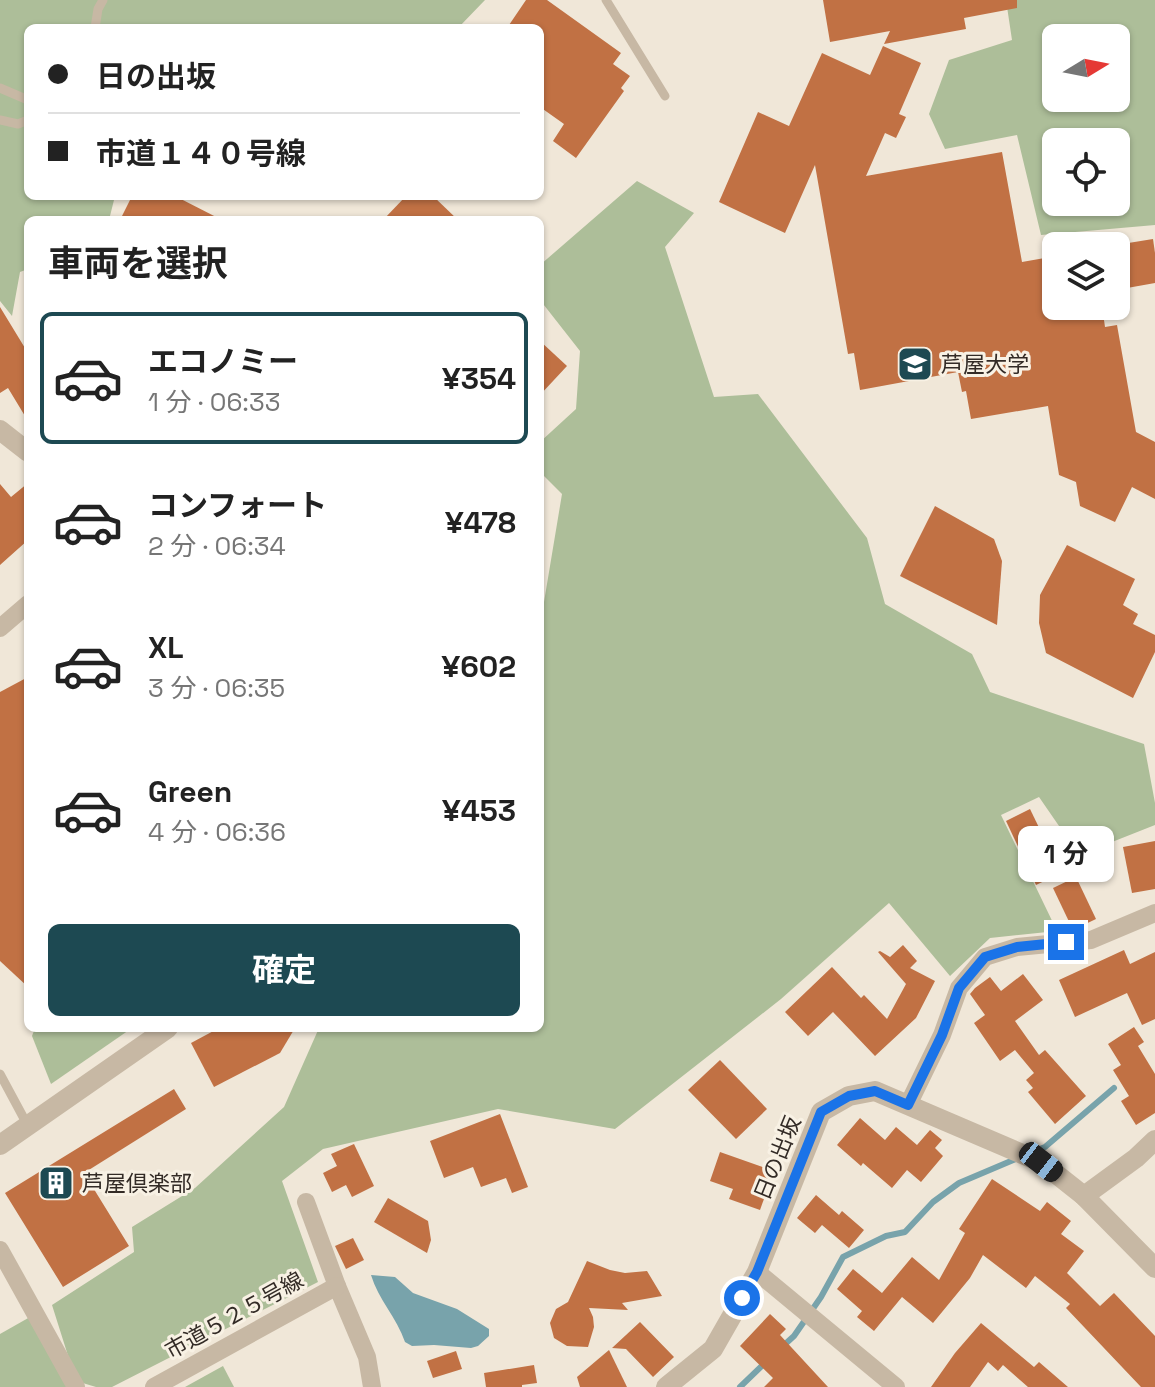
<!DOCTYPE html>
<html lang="ja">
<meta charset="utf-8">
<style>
body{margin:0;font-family:"Space Grotesk","Noto Sans JP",sans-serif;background:#f6f6f6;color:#222;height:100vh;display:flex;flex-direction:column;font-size:30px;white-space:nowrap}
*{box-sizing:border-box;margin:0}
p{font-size:26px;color:#767676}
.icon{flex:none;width:44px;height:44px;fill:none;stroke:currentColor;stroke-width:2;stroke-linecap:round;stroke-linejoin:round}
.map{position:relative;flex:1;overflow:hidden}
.details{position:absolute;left:24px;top:216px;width:520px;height:816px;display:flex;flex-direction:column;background:#fff;border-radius:12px;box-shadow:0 2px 6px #0004}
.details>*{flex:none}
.guide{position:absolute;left:24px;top:24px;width:520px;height:176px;border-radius:12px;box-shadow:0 2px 6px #0004;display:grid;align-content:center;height:176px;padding:0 24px;background:#fff}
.needle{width:52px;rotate:80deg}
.tools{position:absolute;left:1042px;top:24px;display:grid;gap:16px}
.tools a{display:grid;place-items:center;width:88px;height:88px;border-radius:12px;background:#fff;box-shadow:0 2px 6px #0004;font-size:40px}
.end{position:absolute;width:36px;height:36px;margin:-18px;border:10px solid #1a73e8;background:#fff;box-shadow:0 0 0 4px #fff}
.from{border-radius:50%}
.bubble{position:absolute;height:56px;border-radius:12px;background:#fff;box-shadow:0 2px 6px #0004;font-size:26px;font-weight:700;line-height:56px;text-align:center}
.car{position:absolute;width:24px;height:48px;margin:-24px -12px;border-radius:10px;box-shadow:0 0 6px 2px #0007;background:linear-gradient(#222 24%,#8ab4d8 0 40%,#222 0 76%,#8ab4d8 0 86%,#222 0)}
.guide b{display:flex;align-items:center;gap:28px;height:76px;font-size:30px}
.guide b+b{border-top:2px solid #e0e0e0}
.guide i{width:20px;height:20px;background:#222}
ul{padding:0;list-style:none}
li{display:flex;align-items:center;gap:24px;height:132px;margin:0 16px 12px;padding:0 8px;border:4px solid transparent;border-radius:12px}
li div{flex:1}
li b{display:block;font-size:30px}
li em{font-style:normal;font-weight:700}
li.current{border-color:#1d4952}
li>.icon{width:72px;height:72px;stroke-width:1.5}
h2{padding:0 24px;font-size:36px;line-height:96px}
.primary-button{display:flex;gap:16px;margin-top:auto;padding:16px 24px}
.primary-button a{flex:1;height:92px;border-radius:12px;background:#1d4952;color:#fff;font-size:32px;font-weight:700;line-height:92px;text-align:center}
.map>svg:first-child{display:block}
.green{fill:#adbe99;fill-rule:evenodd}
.water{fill:#78a3ab}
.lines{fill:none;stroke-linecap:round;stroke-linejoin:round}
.stream{stroke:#78a3ab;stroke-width:6}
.building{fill:#c17144}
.service{stroke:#c7b8a4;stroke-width:9}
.minor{stroke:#c7b8a4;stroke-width:18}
.tertiary{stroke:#c7b8a4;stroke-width:20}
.route{stroke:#1a73e8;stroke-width:10}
.labels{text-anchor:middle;stroke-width:6;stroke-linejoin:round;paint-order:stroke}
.poi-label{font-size:22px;fill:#332b26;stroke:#f8f1e4;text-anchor:start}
.street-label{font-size:22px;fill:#332b26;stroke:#f8f1e4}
</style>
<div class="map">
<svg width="1155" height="1387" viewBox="0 0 1155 1387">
<rect width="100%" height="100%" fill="#f0e7d8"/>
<!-- green -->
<g class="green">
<path d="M0,0H485L458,28H28V196H115L109,220H28V269L20,272L12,316L0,301Z"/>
<path d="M1006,0H1155V225L1041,235L1017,135L945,149L929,114L949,60L1012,40ZM1056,38H1116V98H1056ZM1056,142H1116V202H1056Z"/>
<path d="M637,181L694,213L665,247L714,397L758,394L867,538L885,604L972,654L990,692L1144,744L1155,803V825L1107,844L1088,868L1039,797L1001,815L1057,931L990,938L950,976L889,903L781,999L615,1129L498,1109L323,1149L282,1181L318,1282L112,1387H96L76,1381L52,1305L134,1252L132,1227L195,1188L284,1107L319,1028H540V626L562,494L540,472V442L576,409L580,351L540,300V265Z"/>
<path d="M35,1028H132L51,1084L32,1036Z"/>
<path d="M30,1317L70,1387H0V1334Z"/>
<path d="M223,1366L234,1387H185Z"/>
</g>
<!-- water -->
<path class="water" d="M371,1275L395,1277L413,1293L457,1309L489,1329V1336L478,1346L471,1348L434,1345L412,1346L405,1342C397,1318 378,1299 371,1275Z"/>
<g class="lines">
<!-- stream -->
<g class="stream">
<path d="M1032,1152L1045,1147L1114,1088"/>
<path d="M783,1346L794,1336L821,1297L843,1257L886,1236L905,1232L933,1202L959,1183L1018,1158"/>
<path d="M740,1387L766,1362"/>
</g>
</g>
<!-- building -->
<g class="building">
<path d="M526,0H547L621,53L613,64L630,76L621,88L624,91L576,158L553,141L564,124L540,107V28H507Z"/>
<path d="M823,0H1017V8L964,18L966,29L884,44L890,31L830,42Z"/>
<path d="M883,46L921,63L899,114L906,117L896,138L885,133L866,176L1002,152L1022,262L1056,256V306H1102L1105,327L1117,325L1136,432L1155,442V499L1132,487L1115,522L1080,506L1076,482L1059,475L1048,406L971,419L966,391L962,392L958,372L860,390L854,353L848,354L815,165L785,233L719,202L758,112L789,126L822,53L870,75Z"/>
<path d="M132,196H175L222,220H120Z"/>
<path d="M406,196H433L458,220H383Z"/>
<path d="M1153,239L1155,253V283L1116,290V245Z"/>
<path d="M0,307L28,353V421L8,388L0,393Z"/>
<path d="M540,341L567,366L540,395Z"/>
<path d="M28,483V540L0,565V484L11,497Z"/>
<path d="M935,506L994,539L1002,561L997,625L900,576Z"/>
<path d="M1067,545L1135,579L1123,605L1138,614L1133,624L1155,635V652L1133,698L1046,653L1039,623L1040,595Z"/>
<path d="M28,677V987L0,961V692Z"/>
<path d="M1030,809L1061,873L1036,885L1006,821Z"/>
<path d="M1155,841V889L1132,893L1123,847Z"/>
<path d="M1076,877L1096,919L1073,930L1053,888Z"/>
<path d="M903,945L917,961L910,968L935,981L916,1018L875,1056L833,1012L808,1036L785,1012L832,967L861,998L864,995L887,1019L906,984L878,952L880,951L890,957Z"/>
<path d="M1124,950L1130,964L1155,952V1019L1142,1025L1127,993L1075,1017L1059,980Z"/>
<path d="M1023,974L1043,1000L1015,1021L1039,1055L1045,1050L1086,1096L1055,1124L1028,1092L1033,1088L1026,1080L1034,1073L1015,1050L1000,1061L974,1023L985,1015L970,994L975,988L990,977L1001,991Z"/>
<path d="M1134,1027L1144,1042L1138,1046L1155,1074V1113L1136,1125L1121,1101L1129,1096L1113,1070L1121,1065L1108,1044Z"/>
<path d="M219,1028H295L280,1053L214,1087L191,1043Z"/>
<path d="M720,1060L767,1109L736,1139L688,1090Z"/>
<path d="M174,1089L186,1109L84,1173L129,1246L63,1287L5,1193Z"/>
<path d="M500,1114L528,1187L512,1193L506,1178L481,1187L473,1167L444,1178L430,1141Z"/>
<path d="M860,1118L885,1140L896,1127L917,1145L930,1130L942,1140L935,1148L943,1156L921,1182L907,1170L892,1188L863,1163L861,1166L837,1145Z"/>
<path d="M354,1144L374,1186L352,1197L346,1185L332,1192L323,1173L337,1166L331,1154Z"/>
<path d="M720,1152L774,1171L760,1210L729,1199L733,1189L710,1181Z"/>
<path d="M992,1179L1040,1211L1047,1202L1071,1221L1061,1234L1084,1251L1067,1273L1100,1306L1114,1293L1155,1336V1387H1141L1066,1308L1070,1304L1035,1276L1026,1288L983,1255L970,1278L933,1323L902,1297L874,1331L857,1317L862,1311L837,1289L853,1269L882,1293L912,1257L939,1280L965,1233L959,1229Z"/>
<path d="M816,1195L839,1215L842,1211L864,1230L849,1248L822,1225L815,1233L797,1218Z"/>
<path d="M388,1198L428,1221L431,1240L427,1253L374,1222Z"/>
<path d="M353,1238L364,1260L346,1269L335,1246Z"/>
<path d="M587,1261L610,1270L625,1273L647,1271L662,1296L622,1303L628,1310L589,1308L593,1317L594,1327L588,1347L567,1346L554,1338L550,1323L556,1309L568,1302Z"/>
<path d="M770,1314L786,1329L780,1335L828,1387H764L773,1378L740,1346Z"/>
<path d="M640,1322L674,1357L653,1377L626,1349L612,1348Z"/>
<path d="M981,1323L1034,1367L1039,1362L1068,1387H1028L1003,1365L998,1371L988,1362L970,1387H931L955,1353Z"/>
<path d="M609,1350L627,1387H580L577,1377Z"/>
<path d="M456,1351L462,1369L433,1378L427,1361Z"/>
<path d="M534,1365L537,1383L522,1385V1387H486L484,1373Z"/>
</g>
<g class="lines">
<!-- service -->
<g class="service">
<path d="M606,0L665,96"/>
<path d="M95,28L98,9L103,0"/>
<path d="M0,88L28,100"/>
<path d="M0,120L18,124L28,120"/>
<path d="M0,1074L28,1126"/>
</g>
<!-- minor -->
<g class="minor">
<path d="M0,628L28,604"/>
<path d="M908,1105L942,1035L959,988L985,957L1017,947L1091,940L1155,913"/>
<path d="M306,1202L337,1286L367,1357L372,1387"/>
<path d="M0,1250L76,1387"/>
<path d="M757,1272L896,1387"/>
<path d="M154,1387L337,1286"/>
</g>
<!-- tertiary -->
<g class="tertiary">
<path d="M0,430L28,452"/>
<path d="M0,1145L168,1028"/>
<path d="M1084,1196L1136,1158L1155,1140"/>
<path d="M666,1387L713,1349L757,1272L821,1112L849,1096L875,1091L1041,1162L1084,1196L1155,1268"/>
</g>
</g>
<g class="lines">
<!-- route -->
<path class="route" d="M742,1298L757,1272L821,1112L849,1096L875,1091L908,1105L942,1035L959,988L985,957L1017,947L1066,942"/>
</g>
<!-- icons -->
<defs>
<symbol id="university-square" viewBox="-11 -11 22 22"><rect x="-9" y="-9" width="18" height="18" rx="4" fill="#1d4952" stroke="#f8f1e4"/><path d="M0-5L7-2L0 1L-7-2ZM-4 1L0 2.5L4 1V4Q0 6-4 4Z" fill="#fff"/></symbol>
<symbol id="building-square" viewBox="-11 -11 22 22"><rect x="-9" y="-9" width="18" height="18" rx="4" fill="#1d4952" stroke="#f8f1e4"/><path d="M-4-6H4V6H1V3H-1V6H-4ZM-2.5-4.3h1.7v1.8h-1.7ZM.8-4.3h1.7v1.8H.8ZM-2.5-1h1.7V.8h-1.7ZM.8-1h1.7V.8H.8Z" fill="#fff"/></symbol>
</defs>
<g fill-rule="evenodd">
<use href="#university-square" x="895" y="344" width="40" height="40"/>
<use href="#building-square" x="36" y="1163" width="40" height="40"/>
</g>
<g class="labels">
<!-- poi labels -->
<g class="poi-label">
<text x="941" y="372">芦屋大学</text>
<text x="82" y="1191">芦屋倶楽部</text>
</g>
<!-- street labels -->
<g class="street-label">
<text transform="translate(777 1158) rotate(-68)" y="8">日の出坂</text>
<text transform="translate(234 1315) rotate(-29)" y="8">市道５２５号線</text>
</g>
</g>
</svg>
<div class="tools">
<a><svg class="needle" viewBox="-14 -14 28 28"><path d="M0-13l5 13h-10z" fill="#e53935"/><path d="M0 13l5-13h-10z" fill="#767676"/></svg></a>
<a><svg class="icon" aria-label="locate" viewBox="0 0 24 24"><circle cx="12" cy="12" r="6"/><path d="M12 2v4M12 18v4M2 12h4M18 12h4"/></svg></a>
<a><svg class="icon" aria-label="layers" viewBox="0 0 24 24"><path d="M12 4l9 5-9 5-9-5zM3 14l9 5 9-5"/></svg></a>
</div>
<i class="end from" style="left:742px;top:1298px"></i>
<i class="end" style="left:1066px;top:942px"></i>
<div class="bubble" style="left:1018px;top:826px;width:96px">1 分</div>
<i class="car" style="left:1041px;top:1162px;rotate:128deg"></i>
<div class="guide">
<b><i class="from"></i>日の出坂</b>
<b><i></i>市道１４０号線</b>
</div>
<section class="details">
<h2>車両を選択</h2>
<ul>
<li class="current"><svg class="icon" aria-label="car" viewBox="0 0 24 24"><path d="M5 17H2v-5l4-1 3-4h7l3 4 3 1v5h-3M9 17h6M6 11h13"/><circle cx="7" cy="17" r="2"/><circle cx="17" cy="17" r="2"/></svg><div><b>エコノミー</b><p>1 分 · 06:33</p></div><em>¥354</em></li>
<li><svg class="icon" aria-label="car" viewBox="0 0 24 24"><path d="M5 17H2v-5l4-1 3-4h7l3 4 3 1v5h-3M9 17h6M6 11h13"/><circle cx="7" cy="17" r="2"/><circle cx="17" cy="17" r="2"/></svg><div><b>コンフォート</b><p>2 分 · 06:34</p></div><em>¥478</em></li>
<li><svg class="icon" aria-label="car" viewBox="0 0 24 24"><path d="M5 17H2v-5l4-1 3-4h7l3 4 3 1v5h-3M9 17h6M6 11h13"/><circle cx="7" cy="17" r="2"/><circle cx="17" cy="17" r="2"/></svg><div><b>XL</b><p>3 分 · 06:35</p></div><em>¥602</em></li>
<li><svg class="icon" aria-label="car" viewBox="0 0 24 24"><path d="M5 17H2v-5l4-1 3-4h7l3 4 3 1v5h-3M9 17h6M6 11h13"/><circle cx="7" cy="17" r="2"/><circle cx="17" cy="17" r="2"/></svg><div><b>Green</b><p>4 分 · 06:36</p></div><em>¥453</em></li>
</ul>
<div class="primary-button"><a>確定</a></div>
</section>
</div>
